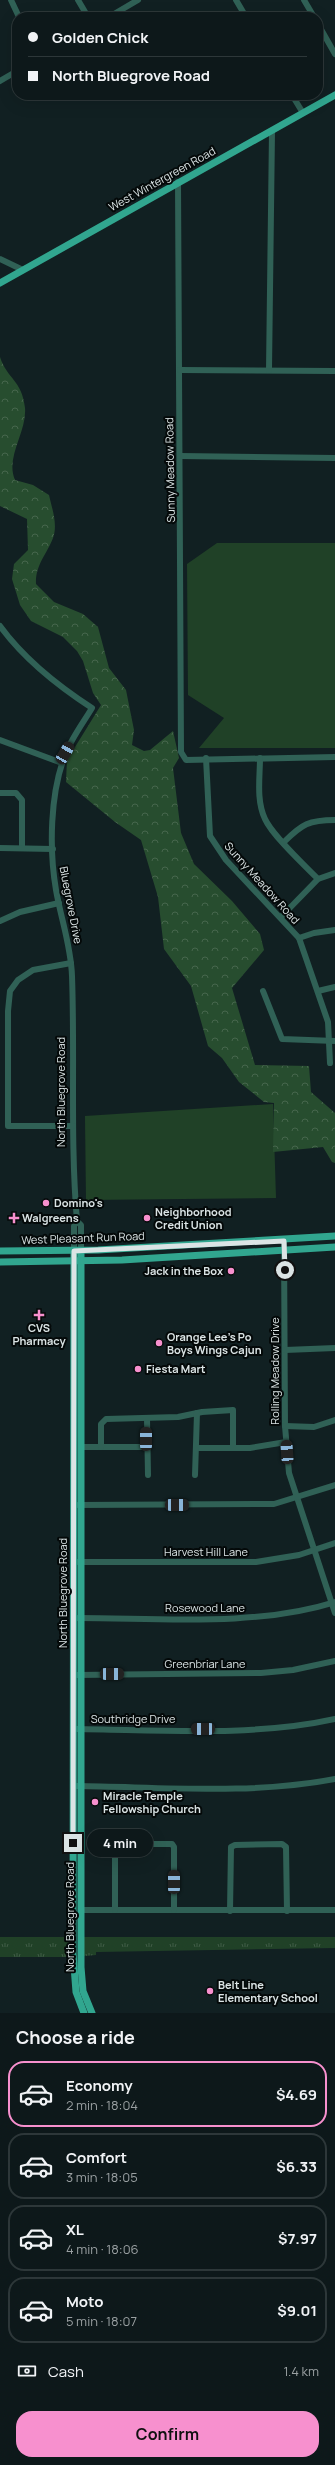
<!DOCTYPE html>
<meta charset="utf-8">
<style>
body{margin:0;font-family:Manrope,sans-serif;background:#1b2527;color:#f1f3f6;height:100vh;display:flex;flex-direction:column;font-size:15px;white-space:nowrap}
*{box-sizing:border-box;margin:0}
p{font-size:13px;color:#9aa0a2}
.icon{flex:none;width:22px;height:22px;fill:none;stroke:currentColor;stroke-width:2;stroke-linecap:round;stroke-linejoin:round}
.map{position:relative;height:2013px;overflow:hidden}
.panel{display:flex;flex-direction:column;background:#0d181a;flex:1}
.panel>*{flex:none}
.banner{position:absolute;left:12px;top:12px;width:311px;height:88px;border-radius:16px;box-shadow:0 4px 16px #0002,0 0 0 1px #2d3739;display:grid;align-content:center;height:88px;padding:0 16px;background:#0d181a}
.end{position:absolute;width:18px;height:18px;margin:-9px;border:5px solid #dbe4e5;background:#111;box-shadow:0 0 0 2px #111}
.from{border-radius:50%}
.bubble{position:absolute;height:28px;border-radius:14px;background:#0d181a;box-shadow:0 4px 16px #0002,0 0 0 1px #2d3739;font-size:13px;font-weight:700;line-height:28px;text-align:center}
.car{position:absolute;width:12px;height:24px;margin:-12px -6px;border-radius:5px;box-shadow:0 0 3px 1px #0007;background:linear-gradient(#222 24%,#8ab4d8 0 40%,#222 0 76%,#8ab4d8 0 86%,#222 0)}
.banner b{display:flex;align-items:center;gap:14px;height:38px;font-size:15px}
.banner b+b{border-top:1px solid #2d3739}
.banner i{width:10px;height:10px;background:#f1f3f6}
ul{padding:0;list-style:none}
li{display:flex;align-items:center;gap:12px;height:66px;margin:0 8px 6px;padding:0 8px;border:2px solid #2d3739;border-radius:16px}
li div{flex:1}
li b{display:block;font-size:15px}
li em{font-style:normal;font-weight:700}
li.on{border-color:#f790ce}
li>.icon{width:36px;height:36px;stroke-width:1.5}
h2{padding:0 16px;font-size:18px;line-height:48px}
.pay{display:flex;align-items:center;gap:10px;height:44px;padding:0 16px;font-size:15px}
.pay p{margin-inline-start:auto}
.button{display:flex;gap:8px;margin-top:auto;padding:8px 16px}
.button a{flex:1;height:46px;border-radius:16px;background:#f790ce;color:#111;font-size:16px;font-weight:700;line-height:46px;text-align:center}
.map>svg:first-child{display:block}
.grass{fill:#204127}
.forest{fill:url(#forest-crowns)}
.park{fill:url(#park-tufts)}
.lines{fill:none;stroke-linecap:round;stroke-linejoin:round}
.minor{stroke:#306156;stroke-width:6}
.major{stroke:#31a68f;stroke-width:7}
.route{stroke:#dbe4e5;stroke-width:5}
.poi-dot{fill:#f790ce;stroke:#040909;stroke-width:1.5}
.labels{text-anchor:middle;stroke-width:4;stroke-linejoin:round;paint-order:stroke}
.street-label{font-size:11px;fill:#dbe4e5;stroke:#040909}
.poi-label{font-size:11px;font-weight:bold;fill:#dbe4e5;stroke:#040909;text-anchor:start}
</style>
<div class="map">
<svg width="335" height="2013" viewBox="0 0 335 2013">
<defs>
<pattern id="forest-crowns" width="20" height="18" patternUnits="userSpaceOnUse"><rect width="20" height="18" fill="#274d2f"/><path d="M2 6a3 3 0 1 1 6 0M12 15a3 3 0 1 1 6 0" fill="none" stroke="#46664d"/></pattern>
<pattern id="park-tufts" width="24" height="20" patternUnits="userSpaceOnUse"><rect width="24" height="20" fill="#204127"/><path d="M3 7l-1-3M5 7V3M7 7l1-3M15 17l-1-3M17 17v-4M19 17l1-3" fill="none" stroke="#405c46"/></pattern>
</defs>
<rect width="100%" height="100%" fill="#112022"/>
<!-- grass -->
<g class="grass">
<path d="M217,543H335V748H199L224,718L188,695L187,564Z"/>
<path d="M273,1104L276,1198L86,1200L85,1116Z"/>
</g>
<!-- forest -->
<path class="forest" d="M0,357C7,379 22,380 25,408C27,432 5,457 15,480L33,485L49,495C52,509 58,524 53,538C47,554 35,565 36,584L54,602L83,614L98,627L109,668L126,690L134,730L132,745L144,751L150,750L173,731L179,758L173,768L181,833L194,864L232,901L260,934L264,950L232,988L255,1065L309,1066L311,1092L335,1113V1163L332,1162L323,1147L273,1152L274,1103L264,1102L239,1082L222,1058L208,1046L191,986L164,949L158,897L141,840L115,822L66,782L67,760L101,705L93,693L83,661L77,651L63,637L31,621L20,605L12,579L14,564L28,550L27,519L0,506Z"/>
<!-- park -->
<g class="park">
<path d="M0,1937H71L70,1957H0Z"/>
<path d="M84,1937H335V1948L96,1952V1955L84,1956Z"/>
</g>
<g class="lines">
<!-- minor -->
<g class="minor">
<path d="M11,0L19,17"/>
<path d="M78,0L88,17"/>
<path d="M236,0L246,17"/>
<path d="M304,0L314,17"/>
<path d="M109,17L138,0"/>
<path d="M318,24L335,54"/>
<path d="M0,81L17,71"/>
<path d="M292,95L303,113"/>
<path d="M178,182L181,752L186,760L335,757"/>
<path d="M0,259L23,270"/>
<path d="M180,370L335,371"/>
<path d="M269,370L272,131"/>
<path d="M180,456L335,458"/>
<path d="M0,626C24,659 58,686 92,708C83,723 71,739 65,755C50,794 49,849 56,890C61,919 71,946 72,976C75,1058 70,1140 77,1221L81,1225V1251"/>
<path d="M0,740L62,763"/>
<path d="M206,758L210,836L226,860L299,938L328,1022L330,1063"/>
<path d="M260,758C260,777 256,800 265,819C272,835 304,865 318,879"/>
<path d="M0,793H16L22,800V848"/>
<path d="M284,842C302,824 309,820 335,820"/>
<path d="M0,848L53,849"/>
<path d="M281,917L318,879L335,873"/>
<path d="M0,921L20,912L59,903"/>
<path d="M299,938L314,933L335,930"/>
<path d="M71,963L33,970L18,980L10,991L8,1011V1126H73"/>
<path d="M263,991L282,1039L335,1041"/>
<path d="M318,991L335,987"/>
<path d="M284,1241L285,1426L289,1473L335,1613"/>
<path d="M74,1251V1226L77,1221"/>
<path d="M285,1350L335,1348"/>
<path d="M147,1418L148,1475"/>
<path d="M285,1426L314,1427L335,1420"/>
<path d="M82,1447H147"/>
<path d="M101,1447V1424L106,1419L178,1417L202,1412L233,1410V1448"/>
<path d="M197,1448H250L286,1442"/>
<path d="M195,1475L197,1413"/>
<path d="M78,1505L274,1504L335,1485"/>
<path d="M78,1562H256L299,1555L335,1543"/>
<path d="M78,1618C160,1618 256,1627 335,1602"/>
<path d="M77,1675L261,1673L293,1670L335,1661"/>
<path d="M77,1729C161,1730 254,1737 335,1719"/>
<path d="M77,1786C162,1787 252,1795 335,1779"/>
<path d="M81,1910H335"/>
<path d="M115,1910V1848L118,1844H172L174,1847V1910"/>
<path d="M230,1911L231,1847L235,1845L282,1844L286,1847L287,1911"/>
</g>
<!-- major -->
<g class="major">
<path d="M0,283L335,95"/>
<path d="M0,1251L98,1250L335,1236"/>
<path d="M74,1251L73,1953L76,1992L84,2013"/>
<path d="M81,1251V1967L83,1991L92,2013"/>
<path d="M0,1262L122,1260L335,1247"/>
</g>
</g>
<g class="lines">
<!-- route -->
<path class="route" d="M73,1843L74,1251L284,1241L285,1270"/>
</g>
<!-- markers -->
<g class="poi-dot">
<circle cx="46" cy="1203" r="4"/>
<path d="M12 1212h4v4h4v4h-4v4h-4v-4h-4v-4h4z"/>
<circle cx="147" cy="1218" r="4"/>
<circle cx="231" cy="1271" r="4"/>
<path d="M37 1309h4v4h4v4h-4v4h-4v-4h-4v-4h4z"/>
<circle cx="159" cy="1343" r="4"/>
<circle cx="138" cy="1369" r="4"/>
<circle cx="95" cy="1802" r="4"/>
<circle cx="210" cy="1991" r="4"/>
</g>
<g class="labels">
<!-- street labels -->
<g class="street-label">
<text transform="translate(162 179) rotate(-29)" y="4">West Wintergreen Road</text>
<text transform="translate(170 470) rotate(-91)" y="4">Sunny Meadow Road</text>
<text transform="translate(262 883) rotate(48)" y="4">Sunny Meadow Road</text>
<text transform="translate(71 905) rotate(79)" y="4">Bluegrove Drive</text>
<text transform="translate(61 1092) rotate(-90)" y="4">North Bluegrove Road</text>
<text transform="translate(83 1238) rotate(-2)" y="4">West Pleasant Run Road</text>
<text transform="translate(275 1371) rotate(-90)" y="4">Rolling Meadow Drive</text>
<text x="206" y="1556">Harvest Hill Lane</text>
<text transform="translate(63 1593) rotate(-90)" y="4">North Bluegrove Road</text>
<text x="205" y="1612">Rosewood Lane</text>
<text x="205" y="1668">Greenbriar Lane</text>
<text x="133" y="1723">Southridge Drive</text>
<text transform="translate(70 1917) rotate(-90)" y="4">North Bluegrove Road</text>
</g>
<!-- poi labels -->
<g class="poi-label">
<text x="54" y="1207">Domino's</text>
<text x="155" y="1216">Neighborhood<tspan x="155" dy="13">Credit Union</tspan></text>
<text x="22" y="1222">Walgreens</text>
<text x="223" y="1275" text-anchor="end">Jack in the Box</text>
<text x="39" y="1332" text-anchor="middle">CVS<tspan x="39" dy="13">Pharmacy</tspan></text>
<text x="167" y="1341">Orange Lee's Po<tspan x="167" dy="13">Boys Wings Cajun</tspan></text>
<text x="146" y="1373">Fiesta Mart</text>
<text x="103" y="1800">Miracle Temple<tspan x="103" dy="13">Fellowship Church</tspan></text>
<text x="218" y="1989">Belt Line<tspan x="218" dy="13">Elementary School</tspan></text>
</g>
</g>
</svg>
<i class="end from" style="left:285px;top:1270px"></i>
<i class="end" style="left:73px;top:1843px"></i>
<div class="bubble" style="left:87px;top:1829px;width:66px">4 min</div>
<i class="car" style="left:65px;top:753px;rotate:30deg"></i>
<i class="car" style="left:146px;top:1439px;rotate:0deg"></i>
<i class="car" style="left:287px;top:1452px;rotate:356deg"></i>
<i class="car" style="left:177px;top:1505px;rotate:90deg"></i>
<i class="car" style="left:112px;top:1674px;rotate:90deg"></i>
<i class="car" style="left:203px;top:1729px;rotate:270deg"></i>
<i class="car" style="left:174px;top:1882px;rotate:0deg"></i>
<div class="banner">
<b><i class="from"></i>Golden Chick</b>
<b><i></i>North Bluegrove Road</b>
</div>
</div>
<section class="panel">
<h2>Choose a ride</h2>
<ul>
<li class="on"><svg class="icon" aria-label="car" viewBox="0 0 24 24"><path d="M5 17H2v-5l4-1 3-4h7l3 4 3 1v5h-3M9 17h6M6 11h13"/><circle cx="7" cy="17" r="2"/><circle cx="17" cy="17" r="2"/></svg><div><b>Economy</b><p>2 min · 18:04</p></div><em>$4.69</em></li>
<li><svg class="icon" aria-label="car" viewBox="0 0 24 24"><path d="M5 17H2v-5l4-1 3-4h7l3 4 3 1v5h-3M9 17h6M6 11h13"/><circle cx="7" cy="17" r="2"/><circle cx="17" cy="17" r="2"/></svg><div><b>Comfort</b><p>3 min · 18:05</p></div><em>$6.33</em></li>
<li><svg class="icon" aria-label="car" viewBox="0 0 24 24"><path d="M5 17H2v-5l4-1 3-4h7l3 4 3 1v5h-3M9 17h6M6 11h13"/><circle cx="7" cy="17" r="2"/><circle cx="17" cy="17" r="2"/></svg><div><b>XL</b><p>4 min · 18:06</p></div><em>$7.97</em></li>
<li><svg class="icon" aria-label="car" viewBox="0 0 24 24"><path d="M5 17H2v-5l4-1 3-4h7l3 4 3 1v5h-3M9 17h6M6 11h13"/><circle cx="7" cy="17" r="2"/><circle cx="17" cy="17" r="2"/></svg><div><b>Moto</b><p>5 min · 18:07</p></div><em>$9.01</em></li>
</ul>
<div class="pay"><svg class="icon" aria-label="cash" viewBox="0 0 24 24"><path d="M3 7h18v10H3z"/><circle cx="12" cy="12" r="2"/></svg>Cash<p>1.4 km</p></div>
<div class="button"><a>Confirm</a></div>
</section>
